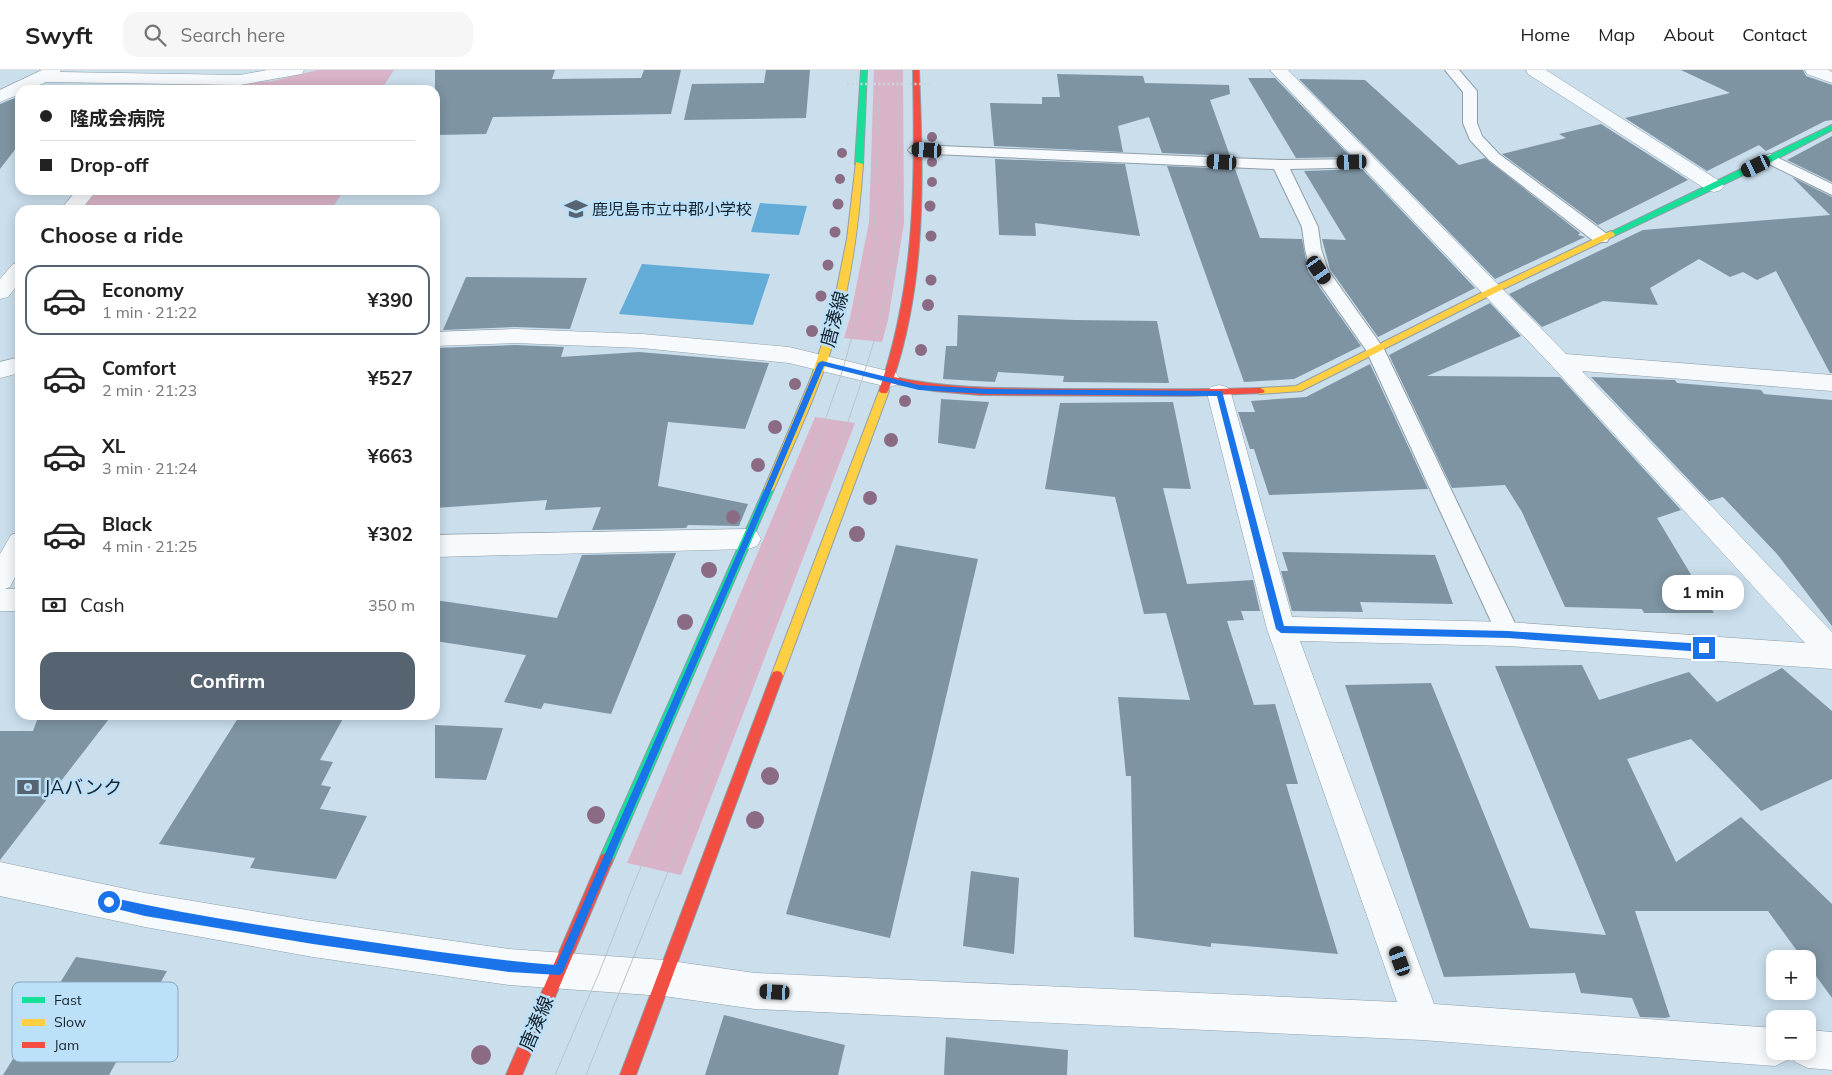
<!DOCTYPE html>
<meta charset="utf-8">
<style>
body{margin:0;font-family:Mulish,"Noto Sans JP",sans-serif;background:#f6f6f6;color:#222;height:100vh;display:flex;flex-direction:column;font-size:19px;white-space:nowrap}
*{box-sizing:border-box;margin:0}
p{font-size:16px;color:#767676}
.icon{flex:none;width:28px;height:28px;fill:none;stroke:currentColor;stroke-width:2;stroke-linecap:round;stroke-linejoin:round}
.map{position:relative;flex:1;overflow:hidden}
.panel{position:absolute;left:15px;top:135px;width:425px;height:515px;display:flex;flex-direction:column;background:#fff;border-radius:15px;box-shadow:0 2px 12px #0003}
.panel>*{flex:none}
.banner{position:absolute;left:15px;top:15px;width:425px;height:110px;border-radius:15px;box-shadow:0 2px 12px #0003;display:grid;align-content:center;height:110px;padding:0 25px;background:#fff}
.tools{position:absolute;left:1766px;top:880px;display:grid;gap:10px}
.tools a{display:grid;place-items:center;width:50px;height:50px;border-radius:10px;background:#fff;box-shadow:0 2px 12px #0003;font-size:25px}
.end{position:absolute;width:22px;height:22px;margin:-11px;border:6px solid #1a73e8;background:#fff;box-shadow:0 0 0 2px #fff}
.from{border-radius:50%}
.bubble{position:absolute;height:35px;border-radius:15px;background:#fff;box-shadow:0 2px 12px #0003;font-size:16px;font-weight:700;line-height:35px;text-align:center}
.car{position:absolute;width:15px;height:30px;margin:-15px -8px;border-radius:6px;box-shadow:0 0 4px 1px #0007;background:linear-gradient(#222 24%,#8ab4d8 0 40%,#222 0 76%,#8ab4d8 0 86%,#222 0)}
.banner b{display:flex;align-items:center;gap:18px;height:48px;font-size:19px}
.banner b+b{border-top:1px solid #e0e0e0}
.banner i{width:12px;height:12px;background:#222}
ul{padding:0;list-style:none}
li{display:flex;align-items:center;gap:15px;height:70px;margin:0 10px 8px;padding:0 15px;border:2px solid transparent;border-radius:15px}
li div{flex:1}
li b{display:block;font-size:19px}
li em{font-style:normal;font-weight:700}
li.current{border-color:#556470}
li>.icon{width:45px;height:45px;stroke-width:1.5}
h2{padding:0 25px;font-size:22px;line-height:60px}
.pay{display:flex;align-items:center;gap:12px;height:55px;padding:0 25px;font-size:19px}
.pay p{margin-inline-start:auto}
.button{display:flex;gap:10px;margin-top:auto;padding:10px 25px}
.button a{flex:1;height:58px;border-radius:15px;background:#556470;color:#fff;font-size:20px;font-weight:700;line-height:58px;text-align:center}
header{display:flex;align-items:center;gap:30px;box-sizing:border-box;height:70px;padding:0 25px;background:#fff;border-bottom:1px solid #e0e0e0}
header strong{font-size:24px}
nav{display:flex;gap:28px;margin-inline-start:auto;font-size:18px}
.search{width:350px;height:45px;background:#f6f6f6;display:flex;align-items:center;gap:12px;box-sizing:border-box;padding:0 18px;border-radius:15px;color:#767676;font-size:19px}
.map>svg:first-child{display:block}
.green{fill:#d9b3c8}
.water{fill:#63acd8}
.building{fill:#7e94a2}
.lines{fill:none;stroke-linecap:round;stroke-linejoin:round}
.lane-casing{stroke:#8f9ea8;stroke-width:2}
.street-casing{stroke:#8f9ea8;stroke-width:1}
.fast-casing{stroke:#8f9ea8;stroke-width:2}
.slow-casing{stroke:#8f9ea8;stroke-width:2}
.jam-casing{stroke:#8f9ea8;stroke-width:2}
.lane{fill:#f7fafc;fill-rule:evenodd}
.street{fill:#f7fafc;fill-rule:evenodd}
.fast{fill:#16e098;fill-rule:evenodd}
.slow{fill:#ffcf43;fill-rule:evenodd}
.jam{fill:#f24e42;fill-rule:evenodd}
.tram{stroke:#bec3c7;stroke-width:1}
.path-bridge{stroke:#ced5d8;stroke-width:2.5;stroke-dasharray:2 2.5;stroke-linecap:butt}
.tree{fill:#8b6b84}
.route{fill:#1a73e8}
.labels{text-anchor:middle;stroke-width:5;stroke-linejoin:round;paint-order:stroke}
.far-poi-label{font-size:16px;fill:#16232d;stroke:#bde0f9;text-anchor:start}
.street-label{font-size:19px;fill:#16232d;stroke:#bde0f9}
.poi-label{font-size:19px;fill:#16232d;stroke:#bde0f9;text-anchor:start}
.key{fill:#bde0f9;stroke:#8ba7bc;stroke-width:1}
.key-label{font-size:14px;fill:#16232d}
</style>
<header>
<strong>Swyft</strong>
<div class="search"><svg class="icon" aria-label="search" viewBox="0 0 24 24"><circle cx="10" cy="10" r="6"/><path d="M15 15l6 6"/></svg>Search here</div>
<nav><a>Home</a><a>Map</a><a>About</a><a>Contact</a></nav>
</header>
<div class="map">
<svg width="1832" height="1005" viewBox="0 0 1832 1005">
<rect width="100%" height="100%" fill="#cadeec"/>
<!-- green -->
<g class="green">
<path d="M318,0H394L381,20H177L196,14H234L273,11Z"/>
<path d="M874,0H903L904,153L888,250L882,272L844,268L850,248L869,152Z"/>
<path d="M96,120H344L331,140H79Z"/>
<path d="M815,347L855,353L681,805L627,793Z"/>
</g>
<!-- water -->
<g class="water">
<path d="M760,133L807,136L799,165L751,162Z"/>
<path d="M642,194L770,204L753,255L619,244Z"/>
</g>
<!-- building -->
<g class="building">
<path d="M435,0H555L552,9L641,8L644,0H681L671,44L493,47L486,64L435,65Z"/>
<path d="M766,0H810L806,48L684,50L692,14L764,13Z"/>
<path d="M1681,0H1803L1806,6L1832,15V50L1825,51L1766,81L1759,75L1707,101L1625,48L1730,23Z"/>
<path d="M1057,4L1143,6L1145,13L1229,15L1230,24L1210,30L1230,86L1162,83L1149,47L1118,56L1123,82L994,76L990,33L1042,34V27H1060Z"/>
<path d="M1248,8H1275L1351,87L1296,88Z"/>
<path d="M1299,9L1365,10L1459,95L1485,88L1580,163L1578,165L1585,167L1495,209Z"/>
<path d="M20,26V73L0,99V34Z"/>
<path d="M1601,54L1688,110L1598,155L1502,84L1566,68L1559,64Z"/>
<path d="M1832,66V112L1787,90Z"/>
<path d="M995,89L1125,94L1140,166L1035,153L1036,166L999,165Z"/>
<path d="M1167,96L1235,99L1260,168L1302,169L1308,201L1361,276L1294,309L1244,312Z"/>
<path d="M1362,99L1475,218L1378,267L1330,199L1322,169L1346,170L1304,101Z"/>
<path d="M1792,107L1832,127V303H1830L1776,201L1757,210L1743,202L1730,207L1699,189L1650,218L1658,235L1603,231L1542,257L1509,224L1643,160L1830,145Z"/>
<path d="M466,207L587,208L570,259L515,257L443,260Z"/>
<path d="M1490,233L1521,266L1427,306L1560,307L1681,440L1657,448L1714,543H1644L1642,539L1565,537L1522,442L1505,415L1452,418L1389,285Z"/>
<path d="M958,245L1075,250L1157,251L1169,313L1063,312L1064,306L998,302L995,312L943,309L946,276H957Z"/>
<path d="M515,275L564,277L561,287L639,282L769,293L745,359L668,352L658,416L748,434L739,456L688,455L686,458L592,460L601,437L545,440L547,430L435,438V278Z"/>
<path d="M1370,294L1428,419L1269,425L1254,379H1250L1238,342H1255L1251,331L1306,327Z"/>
<path d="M1591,307L1675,310L1677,313L1761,320L1764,324L1832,330V556L1777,484L1723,427L1709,431Z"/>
<path d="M941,329L989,332L975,379L938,373Z"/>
<path d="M1173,332L1191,419L1163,418L1187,514L1253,510L1260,541H1241L1244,550L1227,551L1254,635L1275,634L1298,714H1286L1338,884L1211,873V877L1134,867L1131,706H1126L1118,627L1190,630L1166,543L1144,544L1115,427L1045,419L1060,333Z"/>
<path d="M896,475L978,489L890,868L786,844Z"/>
<path d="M1282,482L1435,485L1453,534L1360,532L1363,542L1292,541L1281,501H1288Z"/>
<path d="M676,483L611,644L544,633L541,639L504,632L526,585L435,571V530L557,548L582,485Z"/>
<path d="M1582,595L1599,630L1689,602L1717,632L1782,598L1832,641V709L1761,741L1691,669L1627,689L1676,792L1741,747L1832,834V928L1808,895V889H1803L1768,841H1635L1670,947L1665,948L1640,947L1632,928L1581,923L1575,903L1444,907L1345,615L1431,613L1530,858L1606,865L1495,596Z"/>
<path d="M39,645H112L0,790V661H33Z"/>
<path d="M240,645H345L320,690L333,692L321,715L331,717L320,739L367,746L336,809L250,798L255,788L159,774Z"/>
<path d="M435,655L503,658L486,710L435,708Z"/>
<path d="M971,801L1019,808L1014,884L963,876Z"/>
<path d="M76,887L167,901L109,1005H3Z"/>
<path d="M724,945L845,975L838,1005H705Z"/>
<path d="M946,967L1068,980L1067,1005H944Z"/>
</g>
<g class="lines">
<defs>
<g id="lane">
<path d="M1445,0H1459L1477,21V53L1482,66L1499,84L1607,164L1609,168L1607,172H1595L1489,90L1470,70L1463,53V22Z"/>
<path d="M916,75L1280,90L1374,89L1377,92L1374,95L1369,97L1290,99L1318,157L1321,179L1328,200L1384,279L1520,564L1516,571L1508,574L1500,571L1366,280L1310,200L1305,179L1302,157L1274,99L911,83L908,80L911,77Z"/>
<path d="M1770,84L1832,114V125L1765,92L1762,89L1765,86Z"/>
</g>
<g id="street">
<path d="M42,0H61L60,2L240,5L267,0H304L302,4L296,5L240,15L46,12L29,20H20V24L0,32V20Z"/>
<path d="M1270,0H1288L1566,284L1832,305V321L1582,301L1832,562V599L1508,576L1300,571L1434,934L1775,958V981H1808V960L1832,962V1000L1808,998L1795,992L1791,983L1788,990L1775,996L1422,970L755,939L664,926L509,915L313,887L145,857L0,826V792L145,823L313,851L509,879L664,890L755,903L1397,932L1267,559L1207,323L1211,317L1219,315L1227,317L1231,323L1292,547L1508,552L1805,573L1552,296Z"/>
<path d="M1526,0H1546L1721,112L1724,116L1721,120L1714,122L1707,120L1528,4Z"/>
<path d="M1805,0H1828L1832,2V13L1807,4Z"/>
<path d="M77,120H97L81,140H60Z"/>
<path d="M20,193V212L8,227L0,229V209L13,194Z"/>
<path d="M515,259L642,264L789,277L896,303L900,309L896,315L888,317L789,293L642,278L515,273L435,276V262Z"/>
<path d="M20,287V303L0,308V292Z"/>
<path d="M748,459L757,462L761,469L757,476L748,479L435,487V465Z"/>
<path d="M20,462V497L10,517L5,519H20V541H0V484L11,465Z"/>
</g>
<g id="fast">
<path d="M861,0H867L863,94L859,96L855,94Z"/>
<path d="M1832,55V60L1773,91L1614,166L1611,167L1607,164Z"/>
<path d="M769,415L774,419L611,795L606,797L601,795L599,790L601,785L764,419Z"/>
</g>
<g id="slow">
<path d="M856,92L863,94C859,152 852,210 835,267C819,319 796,369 774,419L769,423L764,419L811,308L832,243L847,169Z"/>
<path d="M1611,161L1615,164L1614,166L1495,223L1301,321L1260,324L1255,321L1260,318L1296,316L1489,219Z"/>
<path d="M884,318L889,321L783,606L781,610L777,611L773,610L771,606L879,321Z"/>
</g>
<g id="jam">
<path d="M913,0H919C923,103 927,207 894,307C953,320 1012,318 1073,319C1135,319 1197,320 1260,318L1265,321L1263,323L1190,326L980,325L934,321L891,313L887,323H881L879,321C916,212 915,113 913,0Z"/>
<path d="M777,601L781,602L783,606L636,1005H620L771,606L773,602Z"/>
<path d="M606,783L611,785L613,790L522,1005H506L601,785Z"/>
</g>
</defs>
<!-- lane casing -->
<use href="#lane" class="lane-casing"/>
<!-- street casing -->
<use href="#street" class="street-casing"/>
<!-- fast casing -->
<use href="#fast" class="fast-casing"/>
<!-- slow casing -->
<use href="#slow" class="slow-casing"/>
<!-- jam casing -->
<use href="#jam" class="jam-casing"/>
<!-- lane -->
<use href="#lane" class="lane"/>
<!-- street -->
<use href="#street" class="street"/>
<!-- fast -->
<use href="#fast" class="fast"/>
<!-- slow -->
<use href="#slow" class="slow"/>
<!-- jam -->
<use href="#jam" class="jam"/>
<!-- tram -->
<g class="tram">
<path d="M555,1005L599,903L633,816L816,376L843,299L873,191L880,0"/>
<path d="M586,1005L840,375C861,313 884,250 893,185C901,124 897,62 898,0"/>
</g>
<!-- path-bridge -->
<path class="path-bridge" d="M847,14H931"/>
</g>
<!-- trees -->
<g class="tree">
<circle cx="932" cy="67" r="5"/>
<circle cx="842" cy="83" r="5"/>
<circle cx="932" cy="92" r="5"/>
<circle cx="840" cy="109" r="5"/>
<circle cx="932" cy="112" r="5"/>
<circle cx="838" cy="134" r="5.5"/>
<circle cx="930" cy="136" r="5.5"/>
<circle cx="835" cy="162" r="5.5"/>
<circle cx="931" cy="166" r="5.5"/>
<circle cx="828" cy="195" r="5.5"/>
<circle cx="931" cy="210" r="5.5"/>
<circle cx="821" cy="226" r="5.5"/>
<circle cx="928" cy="235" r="6"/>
<circle cx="812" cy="261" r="6"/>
<circle cx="921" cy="280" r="6"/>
<circle cx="795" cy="314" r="6"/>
<circle cx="905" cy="331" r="6"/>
<circle cx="775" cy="357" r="7"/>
<circle cx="891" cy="370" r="7"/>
<circle cx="758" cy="395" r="7"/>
<circle cx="870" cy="428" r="7"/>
<circle cx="733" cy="447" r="7"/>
<circle cx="857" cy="464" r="8"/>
<circle cx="709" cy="500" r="8"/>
<circle cx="685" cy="552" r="8"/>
<circle cx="770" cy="706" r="9"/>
<circle cx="596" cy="745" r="9"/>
<circle cx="755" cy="750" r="9"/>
<circle cx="481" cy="985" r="10"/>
</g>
<!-- route -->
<path class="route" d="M822,291L919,315L986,319L1222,321L1284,556L1508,561L1704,574L1709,578L1704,582L1508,568L1281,563L1276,559L1217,326L986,324L919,320L824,296L751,468L562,904L559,905L509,902L313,874L145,846L105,836L104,832L109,827C193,846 279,858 364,871C427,880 491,890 556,895L744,468L818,293Z"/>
<!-- icons -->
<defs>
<symbol id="school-bare" viewBox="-9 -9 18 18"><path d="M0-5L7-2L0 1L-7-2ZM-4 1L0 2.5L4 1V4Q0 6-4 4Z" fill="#556470" stroke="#bde0f9" stroke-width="2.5" paint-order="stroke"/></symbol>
<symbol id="bank-bare" viewBox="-9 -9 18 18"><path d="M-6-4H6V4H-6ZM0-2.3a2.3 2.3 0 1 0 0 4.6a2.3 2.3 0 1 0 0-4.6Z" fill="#556470" stroke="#bde0f9" stroke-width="2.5" paint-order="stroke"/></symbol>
</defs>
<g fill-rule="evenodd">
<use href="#school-bare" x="560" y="123" width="32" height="32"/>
<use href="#bank-bare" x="12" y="701" width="32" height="32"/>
</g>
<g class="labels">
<!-- far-poi labels -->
<g class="far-poi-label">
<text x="592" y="145">鹿児島市立中郡小学校</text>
</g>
<!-- street labels -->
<g class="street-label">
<text transform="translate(834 249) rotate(-75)" y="7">唐湊線</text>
<text transform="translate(536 953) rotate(-67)" y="7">唐湊線</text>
</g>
<!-- poi labels -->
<g class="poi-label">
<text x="44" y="724">JAバンク</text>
</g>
</g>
<!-- legend -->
<rect x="12" y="912" width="166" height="80" rx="8" class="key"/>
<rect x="22" y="927" width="23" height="6" fill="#16e098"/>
<rect x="22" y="949" width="23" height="7" fill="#ffcf43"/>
<rect x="22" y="972" width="23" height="6" fill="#f24e42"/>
<g class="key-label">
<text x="54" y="935">Fast</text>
<text x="54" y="957">Slow</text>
<text x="54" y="980">Jam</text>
</g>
</svg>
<div class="tools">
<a>+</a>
<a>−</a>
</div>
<i class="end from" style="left:109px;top:832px"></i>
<i class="end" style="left:1704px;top:578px"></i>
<div class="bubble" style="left:1662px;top:505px;width:82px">1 min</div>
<i class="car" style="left:927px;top:80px;rotate:273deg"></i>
<i class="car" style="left:1222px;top:92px;rotate:273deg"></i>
<i class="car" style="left:1352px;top:92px;rotate:268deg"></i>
<i class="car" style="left:1756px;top:96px;rotate:244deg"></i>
<i class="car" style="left:1319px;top:200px;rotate:145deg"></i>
<i class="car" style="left:1400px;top:891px;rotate:340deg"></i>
<i class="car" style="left:775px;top:922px;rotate:273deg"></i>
<div class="banner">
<b><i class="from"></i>隆成会病院</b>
<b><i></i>Drop-off</b>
</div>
<section class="panel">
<h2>Choose a ride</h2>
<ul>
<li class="current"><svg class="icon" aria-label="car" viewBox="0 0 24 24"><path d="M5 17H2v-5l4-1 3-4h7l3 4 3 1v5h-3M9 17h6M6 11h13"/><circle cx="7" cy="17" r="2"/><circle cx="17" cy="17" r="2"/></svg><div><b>Economy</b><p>1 min · 21:22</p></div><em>¥390</em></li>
<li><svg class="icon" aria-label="car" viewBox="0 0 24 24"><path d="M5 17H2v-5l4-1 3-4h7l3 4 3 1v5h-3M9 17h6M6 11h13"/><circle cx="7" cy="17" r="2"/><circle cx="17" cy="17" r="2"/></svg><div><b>Comfort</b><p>2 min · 21:23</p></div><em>¥527</em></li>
<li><svg class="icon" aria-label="car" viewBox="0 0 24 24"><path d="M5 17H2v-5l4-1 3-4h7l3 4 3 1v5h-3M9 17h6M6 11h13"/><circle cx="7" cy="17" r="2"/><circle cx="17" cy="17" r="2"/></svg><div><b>XL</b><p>3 min · 21:24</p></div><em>¥663</em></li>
<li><svg class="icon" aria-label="car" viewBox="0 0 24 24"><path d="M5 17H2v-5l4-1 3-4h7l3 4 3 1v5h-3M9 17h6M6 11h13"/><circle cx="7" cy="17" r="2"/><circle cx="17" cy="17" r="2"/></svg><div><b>Black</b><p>4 min · 21:25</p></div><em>¥302</em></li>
</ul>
<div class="pay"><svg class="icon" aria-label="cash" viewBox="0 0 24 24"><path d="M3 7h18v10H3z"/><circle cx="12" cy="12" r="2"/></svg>Cash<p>350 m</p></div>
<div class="button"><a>Confirm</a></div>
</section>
</div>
